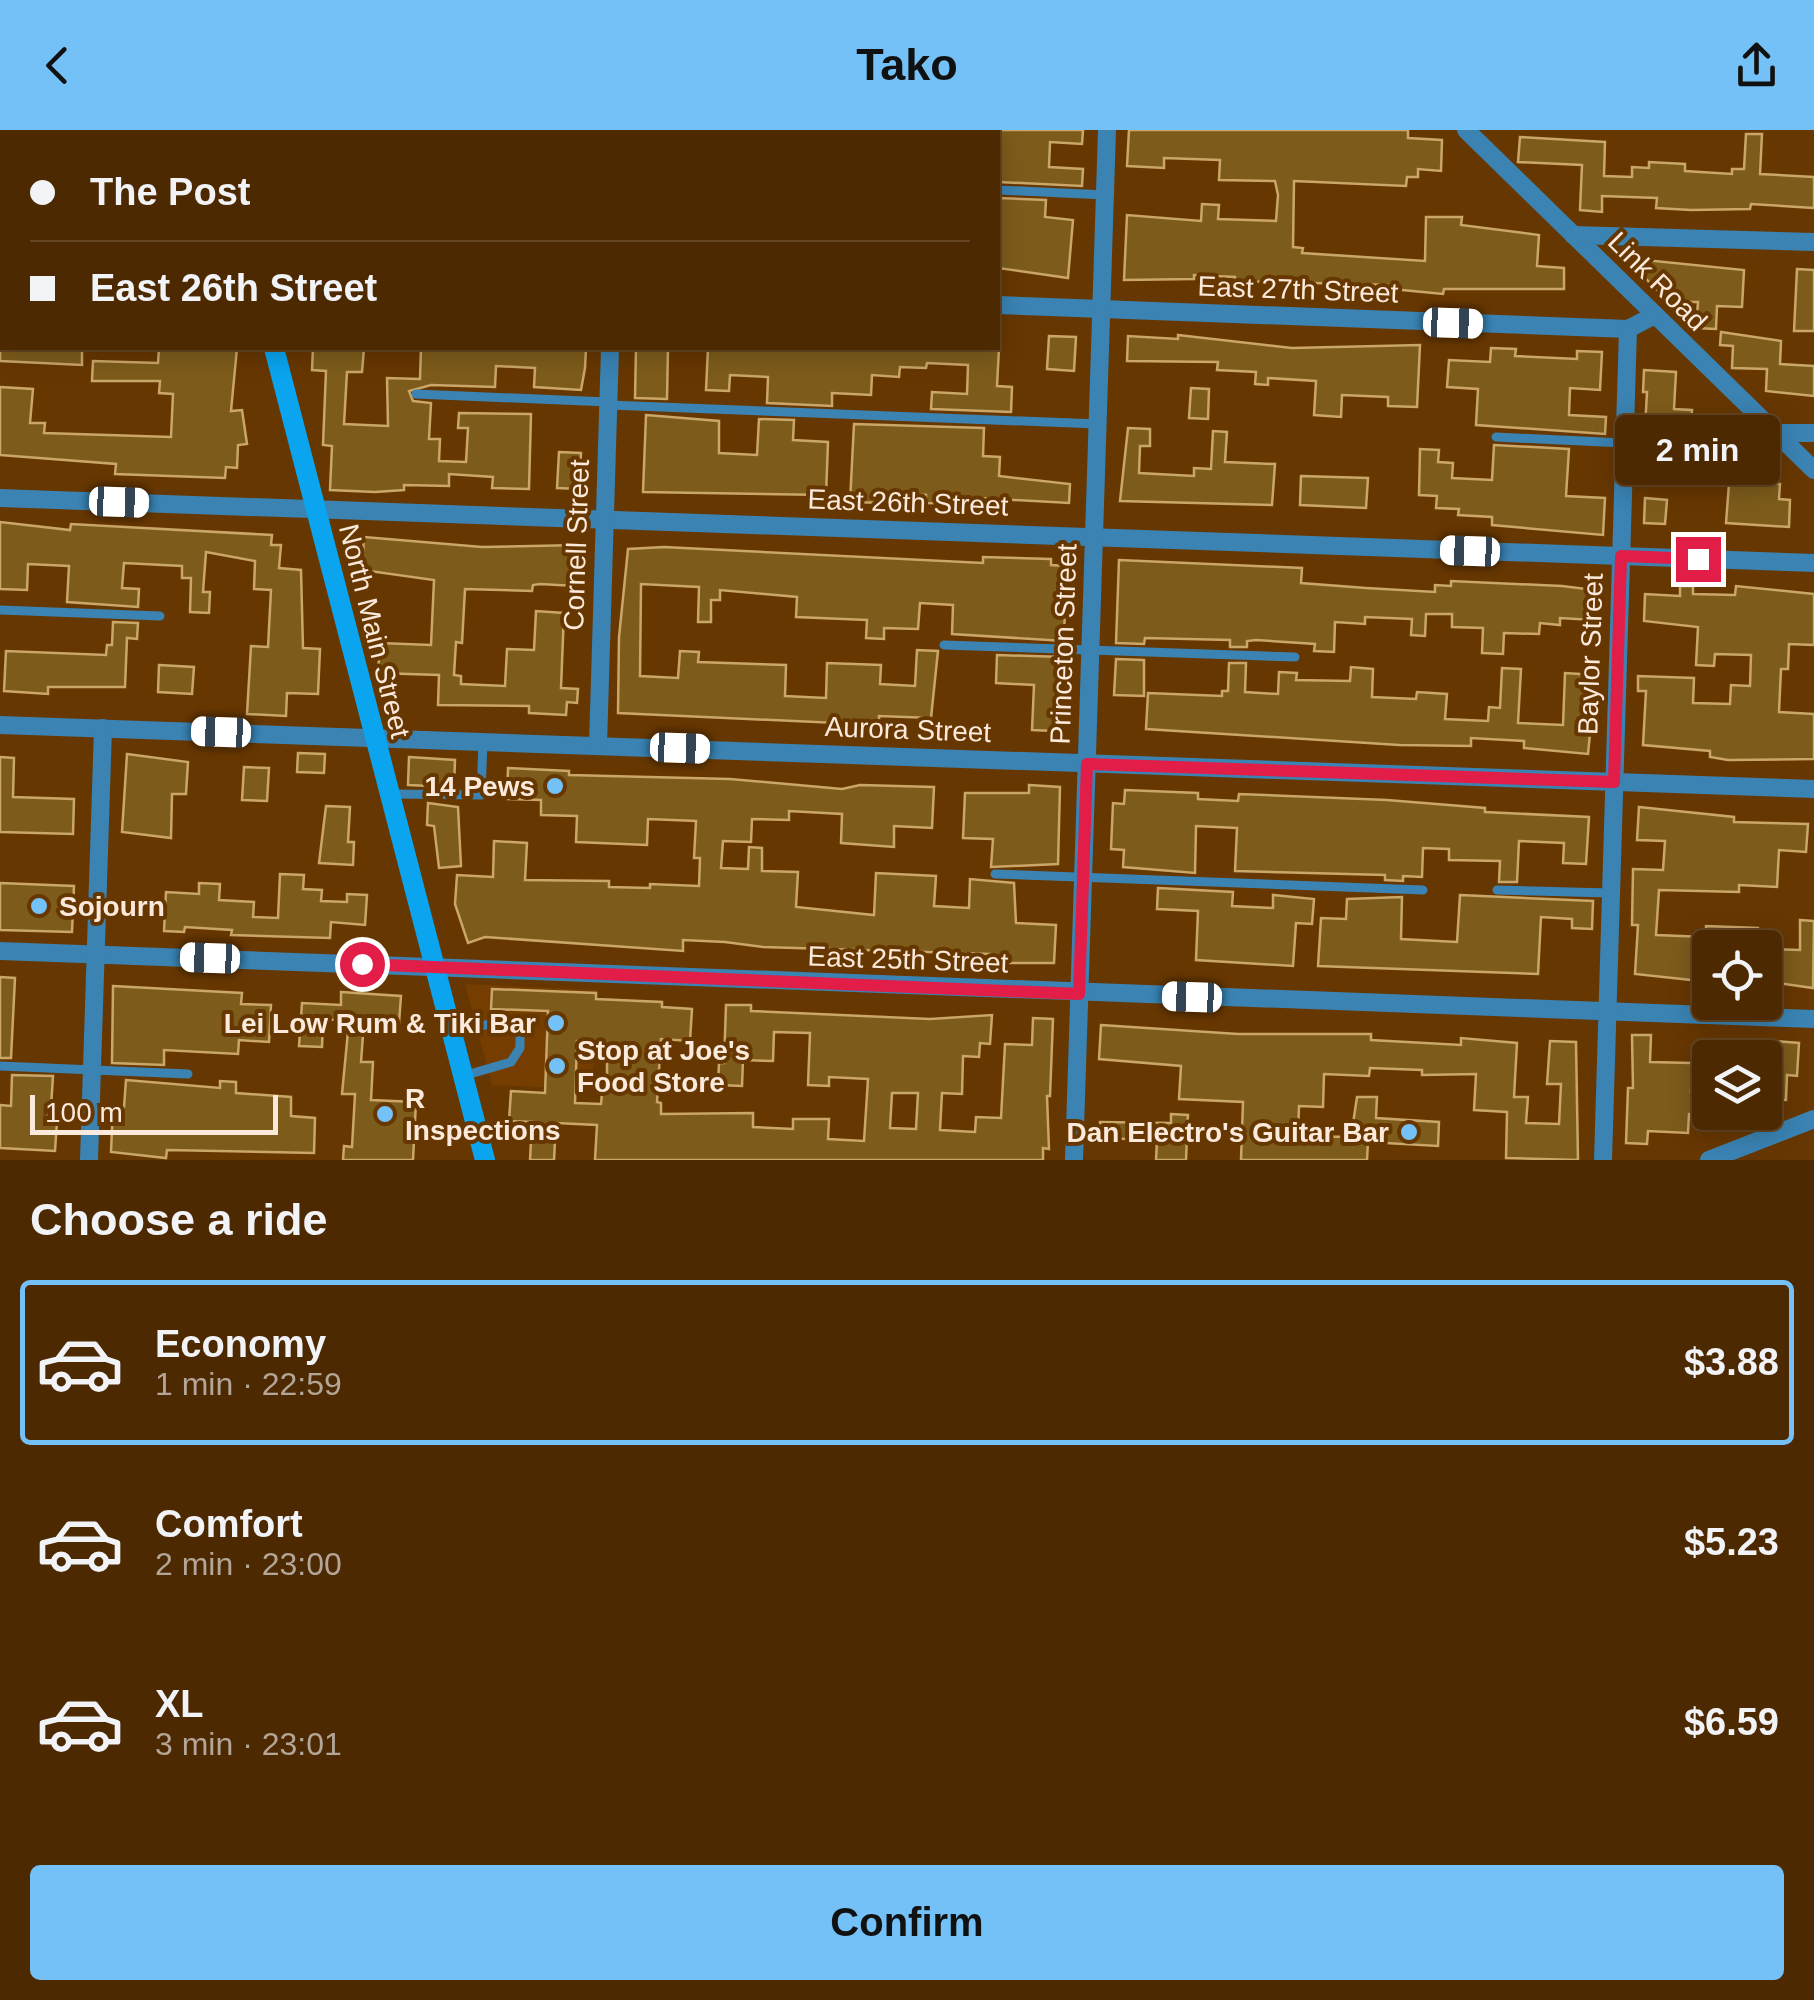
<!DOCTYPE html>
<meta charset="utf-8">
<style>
body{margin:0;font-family:Arial,sans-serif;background:#54310b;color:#f1f3f6;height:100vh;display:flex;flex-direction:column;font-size:38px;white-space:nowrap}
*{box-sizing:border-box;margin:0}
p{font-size:32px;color:#b3a699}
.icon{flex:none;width:55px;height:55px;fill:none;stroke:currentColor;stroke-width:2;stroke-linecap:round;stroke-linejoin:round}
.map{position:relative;height:1030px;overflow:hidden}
.sheet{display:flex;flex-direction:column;background:#4d2901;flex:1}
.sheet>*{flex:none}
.hud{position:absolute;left:0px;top:0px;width:1000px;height:220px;box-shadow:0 5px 25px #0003,0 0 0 2px #644523;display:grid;align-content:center;height:220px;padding:0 30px;background:#4d2901}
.controls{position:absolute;left:1692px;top:800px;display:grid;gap:20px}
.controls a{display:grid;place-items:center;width:90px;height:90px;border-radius:10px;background:#4d2901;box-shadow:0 5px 25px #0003,0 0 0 2px #644523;font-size:50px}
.scale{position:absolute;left:30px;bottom:25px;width:248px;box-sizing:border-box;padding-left:10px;border:5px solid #fbe9db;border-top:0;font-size:28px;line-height:35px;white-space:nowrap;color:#fbe9db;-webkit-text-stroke:8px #673701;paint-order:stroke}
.end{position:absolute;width:45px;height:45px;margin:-22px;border:12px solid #e11d48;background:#fff;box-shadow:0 0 0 5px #fff}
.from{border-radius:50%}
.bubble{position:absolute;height:70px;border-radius:10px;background:#4d2901;box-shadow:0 5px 25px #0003,0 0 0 2px #644523;font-size:32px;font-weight:700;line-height:70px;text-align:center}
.car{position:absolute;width:30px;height:60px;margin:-30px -15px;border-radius:12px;box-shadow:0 0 8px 2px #0007;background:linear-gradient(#fff 24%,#345 0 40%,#fff 0 76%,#345 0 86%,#fff 0)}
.hud b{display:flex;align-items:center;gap:35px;height:95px;font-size:38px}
.hud b+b{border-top:2px solid #644523}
.hud i{width:25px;height:25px;background:#f1f3f6}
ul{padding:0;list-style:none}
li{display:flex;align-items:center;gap:30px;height:165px;margin:0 20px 15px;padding:0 10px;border:5px solid transparent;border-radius:10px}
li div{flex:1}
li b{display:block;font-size:38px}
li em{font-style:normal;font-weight:700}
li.active{border-color:#73c1f6}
li>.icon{width:90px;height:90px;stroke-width:1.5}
h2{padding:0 30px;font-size:45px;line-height:120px}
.cta{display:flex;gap:20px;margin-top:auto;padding:20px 30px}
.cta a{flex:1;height:115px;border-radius:10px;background:#73c1f6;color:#111;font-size:40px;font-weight:700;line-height:115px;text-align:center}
header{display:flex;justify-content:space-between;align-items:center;height:130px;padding:0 30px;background:#73c1f6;color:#111;font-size:45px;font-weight:700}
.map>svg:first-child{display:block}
.built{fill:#753e00}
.building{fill:#7d5c1b;stroke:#caa668;stroke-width:2.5;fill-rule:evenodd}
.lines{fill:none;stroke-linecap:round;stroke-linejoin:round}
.lane{stroke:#3a83b3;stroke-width:9}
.street{stroke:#3a83b3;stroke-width:18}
.secondary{stroke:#0aa4ef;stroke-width:20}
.route{stroke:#e11d48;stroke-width:12}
.poi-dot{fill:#73c1f6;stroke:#673701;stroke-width:4}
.labels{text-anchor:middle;stroke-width:8;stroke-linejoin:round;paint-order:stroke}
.street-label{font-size:28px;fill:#fbe9db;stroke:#673701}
.poi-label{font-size:28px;font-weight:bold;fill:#fbe9db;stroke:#673701;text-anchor:end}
</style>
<header><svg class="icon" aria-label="back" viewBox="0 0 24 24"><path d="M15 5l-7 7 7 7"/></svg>Tako<svg class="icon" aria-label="share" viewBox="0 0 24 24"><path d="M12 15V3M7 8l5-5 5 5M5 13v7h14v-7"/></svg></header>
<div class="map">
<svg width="1814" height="1030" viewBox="0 0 1814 1030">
<rect width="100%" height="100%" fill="#673701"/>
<!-- built -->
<path class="built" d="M465,854L597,860L592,959L492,955Z"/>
<!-- building -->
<g class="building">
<path d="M998,0H1083L1082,14L1050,12L1049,37L1083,39L1082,56L998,52Z"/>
<path d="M1129,0H1408V8L1442,10L1441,41L1418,39V47H1407L1406,56L1294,51L1293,117L1303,118L1302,123L1425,131L1426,87H1462L1461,95L1539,105L1537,136L1564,138V159H1444L1443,164L1392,159V155L1235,151V147L1194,145V149L1124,150L1127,85L1201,91L1202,74L1219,75L1218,89L1276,91L1278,65L1275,51L1219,50L1220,30L1164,28V38L1127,36Z"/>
<path d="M1746,4H1762L1760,44L1814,47V78L1751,74L1750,79L1691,80L1656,78L1657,68L1602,66V82L1580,80L1582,35L1518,32L1520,7L1605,12L1604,46L1632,47V37L1649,38V32L1685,34V41L1732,44V39H1744Z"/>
<path d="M998,68L1046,70L1045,87L1073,90L1068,148L998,138Z"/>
<path d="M1625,128L1744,140L1742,177L1717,176L1716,199L1696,198L1698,172H1669Z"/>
<path d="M1797,139L1814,140V201H1794Z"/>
<path d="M1721,202L1781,211L1780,234L1814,236V266L1766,261L1767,239L1732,238L1733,216L1720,215Z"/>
<path d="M1178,205L1292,218L1420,215L1417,277L1388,276V267L1342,265L1341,287L1314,285L1316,251L1268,248V255L1255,254L1256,242L1217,240L1218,232L1127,231L1128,206L1178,209Z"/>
<path d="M1049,206L1076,207L1074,241L1047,239Z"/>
<path d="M0,218H82V235L0,231Z"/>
<path d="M159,218H237L231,281L242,280L247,314L238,315L237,338L226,337L225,348L115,344L116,334L0,325V257L33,259L30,293H45L44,303L171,307L173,264L159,263L160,251H92L93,231L158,233Z"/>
<path d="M313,218H364L362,242H347L344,294L388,296L387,248L420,249L421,218H586L585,238L581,260L534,257L535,238L496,236L495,257L431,255L409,261L413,271L431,273L429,309H440L439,331L466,332L468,298H458L459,283L531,284L529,359L492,358L493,347L449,344V356L404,355V360L375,362L330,360L332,316L323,315L326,241L312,240Z"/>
<path d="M636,218H668L667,269L635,268Z"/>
<path d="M708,218H999L997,256L1012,257L1011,282L931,279L932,262L967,264L968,235L927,233L926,238L900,237L899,247L872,245L871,265L832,263V276L767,273L768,247L730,245L729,261L706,260Z"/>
<path d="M1491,218L1516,219L1515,226L1577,229V221L1602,222L1600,260L1570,258L1569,285L1606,287L1605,304L1476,295L1478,259L1447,257L1449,230L1490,232Z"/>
<path d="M1644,240L1676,242L1674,279L1692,280L1690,317L1719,320L1718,332L1747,335L1746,352L1780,354L1779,369L1790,370L1789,397L1726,393L1729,354L1697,351V346L1680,345V337L1643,335L1647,262H1643Z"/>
<path d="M1191,258L1209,259L1208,289L1189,288Z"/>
<path d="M646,285L719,291V323L757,325L759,289L794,290L793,310L828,312L826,365L643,362Z"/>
<path d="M854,294L984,298L983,326L1000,327L999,346L1070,354L1069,373L961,367V374L926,373V365L886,363L885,373L850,372Z"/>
<path d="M1128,298L1150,299V316H1140L1139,343L1194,346V338L1211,339L1213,301L1227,302L1225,332L1275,334L1272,375L1120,371Z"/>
<path d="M1494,315L1569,319L1566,366L1605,368L1603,405L1492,395V387L1458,385L1459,379L1436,378L1437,366L1419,365L1420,319L1439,320L1438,332L1453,333L1452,348L1492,350Z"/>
<path d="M559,322L581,323L579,359L557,358Z"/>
<path d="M1301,346L1368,348L1366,378L1300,375Z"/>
<path d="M1645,368L1667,370L1665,394L1644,393Z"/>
<path d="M0,392L70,400L71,394L272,405L271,415H281L279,438L301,440L303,518L320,519L318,564L287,563L286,586L247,584L251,516L268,517L271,460L254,459L255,431L206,422L203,462H210L209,483L190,482L191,448H182V436L124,433L122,458L139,459L138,477L67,472L69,436L28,434L27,460L0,459Z"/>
<path d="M364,407L482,417L578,415L575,456L540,454L533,455L532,461L465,459L462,513L456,512L454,545L461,546V554L505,556L507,519L534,520L536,481L564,483L561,558L578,559L577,573L567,572L566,585L529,583V576L438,575L439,545L378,543L380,513L431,515L434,450L362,440Z"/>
<path d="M664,417L983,433V427L1051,429V435L1066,436L1064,511L952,504L953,475L920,473L918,499L884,498V509L866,508L867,490L796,487L797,467L720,460V470H711V492H698L699,457L641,454L640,546L678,548L680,521L699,522L698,532L786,535L785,566L826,568L827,533L881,535L880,554L915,556L917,520L938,521L931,588L879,586V595L618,583L619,507L628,419Z"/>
<path d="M1119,430L1302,438L1301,453L1366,458L1435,462V455L1451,456V451L1562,456L1595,460L1593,490L1560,488V495L1540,493L1539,504L1504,503L1503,524L1482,523L1483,498L1452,497V484H1426L1425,506L1411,505L1412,489L1365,487V494L1335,492L1334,522L1314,521L1315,514L1256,510L1247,511V517H1230V510L1145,508L1144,514L1116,513Z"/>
<path d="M1680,456H1693V464L1735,465L1736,456L1814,464V515L1789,514L1788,539H1781L1779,582L1814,584V629L1728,630L1710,627V621L1643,615L1646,561H1638V546L1694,548L1693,573L1730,574L1731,555L1750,556L1751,525L1715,524L1714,536L1696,535L1698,497L1644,491L1645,464L1680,466Z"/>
<path d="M113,492L138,493L137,509L127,508L125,557H48V564L4,561L6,521L106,525L107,515H112Z"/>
<path d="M997,525L1063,527L1066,588L1055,587L1054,601L1032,600L1034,555L996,553Z"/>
<path d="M1116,529L1144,530V566L1114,565Z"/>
<path d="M1229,533H1246L1245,562L1278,564L1279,542L1297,543L1296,550L1350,551L1351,537L1373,539L1372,567L1416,569L1417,562L1447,564L1445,589L1488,591L1489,577L1500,578L1502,538L1521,539L1518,593L1563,595L1565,543L1596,545L1588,624L1524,618V611L1471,608V616L1399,615L1146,599L1148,563L1222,566V561H1228Z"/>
<path d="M159,535L194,537L192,564L158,562Z"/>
<path d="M298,623L325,624L324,643L297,642Z"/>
<path d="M127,624L188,632L186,664H172L171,708L122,702Z"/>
<path d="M0,627L14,628L13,667L74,669L73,704L0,702Z"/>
<path d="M409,627L455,630L454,657L408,655Z"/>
<path d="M244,637L269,638L267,671L242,670Z"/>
<path d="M508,638L569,641V645L730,649L842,659L860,655L934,657L932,698L894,696V717L841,713L842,684L789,681V690L752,689L751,712L723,711L721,738L748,739L749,717L762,718V741L798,742L796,777L874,785L876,743L936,746L934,776L969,778L970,749L1014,753L1016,793L1056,795L1054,833H990V824L763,817L725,812L683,810V821L485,807L468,813L455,774L457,745L493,747L494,711L527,713L525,750L609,751V757L650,758V754L699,756L700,728H694L696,691L648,689L647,715L576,712L577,686L541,685V670L507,669Z"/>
<path d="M1029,655L1060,657L1058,734L991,737L993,709L963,708L965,663H1029Z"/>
<path d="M1125,660L1198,663V669L1238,671L1239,664L1387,670L1485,678V682L1589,687L1586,734L1563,733L1564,713L1519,711L1517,752H1499L1500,731L1449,730V719L1423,718L1422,747L1403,746V751L1385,750V745L1235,741L1237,698L1196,696L1195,743L1123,737L1124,720L1111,719L1113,673L1124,674Z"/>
<path d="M428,673L458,677L461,736L439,738L434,696L427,695Z"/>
<path d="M326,676L350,677L348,712H354L353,735L319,733Z"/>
<path d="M1639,677L1734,687V692L1808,694L1806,722L1779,720L1777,757L1739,755V762L1659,760L1656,805L1706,807V796L1758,798V818H1710V852L1635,844L1638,795H1632L1633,739L1663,740L1665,711L1637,710Z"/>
<path d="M280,744L304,745L303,759L322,760L321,771L347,772V764L367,765L365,795L331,792L330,808L231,805L232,800L185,797L184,802L164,801L166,762L199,764V753L220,754L219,770L254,772L253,787L278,788Z"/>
<path d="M0,753L74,756L72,802L0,800Z"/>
<path d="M1158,758L1233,762L1232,776L1273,778V765L1314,769L1312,794L1296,793L1293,836L1196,830L1198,781L1157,779Z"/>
<path d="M1460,765L1593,771L1592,799L1572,798V789L1541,787L1538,844L1318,836L1321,788L1346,789L1347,769L1402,767L1401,809L1457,812Z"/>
<path d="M1800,790L1814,791L1813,858L1765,851V819L1800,820Z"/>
<path d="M0,847L15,848L11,928H0Z"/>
<path d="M113,856L242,863L241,874L271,875L269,912L239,910L238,924L164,920V935L112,933Z"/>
<path d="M492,859L596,863V869L662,872V877L692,879L690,911L661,909L657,972L661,973V984L753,983V997L793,999V989H829L828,1009L864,1011L868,949L829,947V956L808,955L810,903L774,902L773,931L743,930L742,956L718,955L719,933H724L726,875H751V881L930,889L992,885L990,914L980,913L979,927L963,926L962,964L942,963L940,1000L975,1002L976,987L1001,988L1005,914L1032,915L1033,888L1053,889L1050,966H1047L1049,1019L1043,1018V1030H595L597,995L556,993L554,1030H530L532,992L509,991L511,961L545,963L548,881L491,879ZM577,911L607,913V963H602L601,974L575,973ZM892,963H918L916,999L890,998Z"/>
<path d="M341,862L401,866L399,893L364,892L361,932H373L371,970L416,972L413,1030H343L344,1016L352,1017L355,964H342L349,891L323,889L322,917L299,916L302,873L341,875Z"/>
<path d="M1101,895L1238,904H1371V910L1461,915V908L1517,913L1514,967H1528L1526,993L1559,994L1561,954H1547L1550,911L1576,912L1578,1030L1506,1028L1507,982L1474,980L1476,944L1422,945V940L1370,938L1369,946L1324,944L1323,977L1299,976L1298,1006L1351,1007L1357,967H1377L1376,988L1439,992L1438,1016L1368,1012L1367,1030H1241L1243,972L1179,969L1181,936L1099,929Z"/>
<path d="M1632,905H1651L1650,932L1692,933L1691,962L1710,963V985L1689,984L1688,1003L1648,1001L1647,1014L1626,1013L1628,958H1633Z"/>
<path d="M1775,911L1799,913L1797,946L1787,945L1786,970L1772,969Z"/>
<path d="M12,945L53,946L51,977H58L55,1021L0,1018V975L11,976Z"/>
<path d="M126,950L220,958V951L236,952V963L291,967V986L315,988L314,1023L167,1020L166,1028L111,1022L113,976L124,977Z"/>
<path d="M1171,984L1188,985L1186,1030H1156L1157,1010L1099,1008L1100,992L1171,993Z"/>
</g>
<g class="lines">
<!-- lane -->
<g class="lane">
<path d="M0,25H2"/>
<path d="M998,60L1105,65"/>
<path d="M416,264L608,272"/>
<path d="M608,275L1098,294"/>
<path d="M1496,307L1624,313"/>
<path d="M0,480L160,486"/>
<path d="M944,515L1295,527"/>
<path d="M393,664L481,665L483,611"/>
<path d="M995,744L1423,760"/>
<path d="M1497,760L1610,763"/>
<path d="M454,901L496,893L520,899V918L511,932L463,946"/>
<path d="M0,936L188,944"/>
</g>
<!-- street -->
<g class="street">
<path d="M1466,0L1814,340"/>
<path d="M617,2V0"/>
<path d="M1573,105L1814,112"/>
<path d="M0,139H2"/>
<path d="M998,175L1628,199L1653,186"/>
<path d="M1776,303H1814"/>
<path d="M0,368L1814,433"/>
<path d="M0,595L1814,659"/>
<path d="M598,615L610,218"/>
<path d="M0,821L1814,889"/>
<path d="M89,1030L103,598"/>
<path d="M1074,1030L1107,0"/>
<path d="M1603,1030L1628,199"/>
<path d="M1709,1030L1814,989"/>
</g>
<!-- secondary -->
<g class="secondary">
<path d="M218,0V2"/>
<path d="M274,218L485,1030"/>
</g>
</g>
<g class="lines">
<!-- route -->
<path class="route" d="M362,834L1079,864L1087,634L1614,652L1621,426L1698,429"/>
</g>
<!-- markers -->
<g class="poi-dot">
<circle cx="555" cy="656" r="10"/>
<circle cx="39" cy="776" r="10"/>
<circle cx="556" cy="893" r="10"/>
<circle cx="557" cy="936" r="10"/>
<circle cx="385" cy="984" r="10"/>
<circle cx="1409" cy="1002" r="10"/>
</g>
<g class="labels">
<!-- street labels -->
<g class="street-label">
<text transform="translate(1658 151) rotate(45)" y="10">Link Road</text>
<text transform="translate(1298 159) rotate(2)" y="10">East 27th Street</text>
<text transform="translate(908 372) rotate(2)" y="10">East 26th Street</text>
<text transform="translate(576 415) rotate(-88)" y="10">Cornell Street</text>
<text transform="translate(375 501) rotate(76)" y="10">North Main Street</text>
<text transform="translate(1063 514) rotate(-88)" y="10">Princeton Street</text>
<text transform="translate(1590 524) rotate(-88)" y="10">Baylor Street</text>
<text transform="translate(908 599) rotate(2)" y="10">Aurora Street</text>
<text transform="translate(908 829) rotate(2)" y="10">East 25th Street</text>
</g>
<!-- poi labels -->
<g class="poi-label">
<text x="535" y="666">14 Pews</text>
<text x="59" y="786" text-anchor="start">Sojourn</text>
<text x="536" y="903">Lei Low Rum &amp; Tiki Bar</text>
<text x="577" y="930" text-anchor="start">Stop at Joe's<tspan x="577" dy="32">Food Store</tspan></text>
<text x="405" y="978" text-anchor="start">R<tspan x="405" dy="32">Inspections</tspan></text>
<text x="1389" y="1012">Dan Electro's Guitar Bar</text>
</g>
</g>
</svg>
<div class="controls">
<a><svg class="icon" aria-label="locate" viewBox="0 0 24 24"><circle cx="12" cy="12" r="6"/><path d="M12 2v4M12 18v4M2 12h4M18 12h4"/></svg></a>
<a><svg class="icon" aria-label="layers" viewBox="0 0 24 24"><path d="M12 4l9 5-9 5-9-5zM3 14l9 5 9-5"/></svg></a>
</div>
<div class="scale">100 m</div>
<i class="end from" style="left:362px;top:834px"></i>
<i class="end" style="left:1698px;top:429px"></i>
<div class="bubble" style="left:1615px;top:285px;width:165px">2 min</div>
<i class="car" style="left:1453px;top:193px;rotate:92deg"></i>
<i class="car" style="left:119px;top:372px;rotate:92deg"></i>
<i class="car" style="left:1470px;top:421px;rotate:272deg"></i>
<i class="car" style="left:221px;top:602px;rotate:272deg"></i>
<i class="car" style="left:680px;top:618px;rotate:92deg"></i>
<i class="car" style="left:210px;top:828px;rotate:272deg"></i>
<i class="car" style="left:1192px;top:867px;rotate:272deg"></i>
<div class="hud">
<b><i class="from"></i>The Post</b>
<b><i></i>East 26th Street</b>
</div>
</div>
<section class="sheet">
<h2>Choose a ride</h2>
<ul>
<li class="active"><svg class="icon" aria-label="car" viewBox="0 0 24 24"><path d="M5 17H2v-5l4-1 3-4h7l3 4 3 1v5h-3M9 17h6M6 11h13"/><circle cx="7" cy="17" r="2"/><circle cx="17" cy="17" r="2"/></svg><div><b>Economy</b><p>1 min · 22:59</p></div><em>$3.88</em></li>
<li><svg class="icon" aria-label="car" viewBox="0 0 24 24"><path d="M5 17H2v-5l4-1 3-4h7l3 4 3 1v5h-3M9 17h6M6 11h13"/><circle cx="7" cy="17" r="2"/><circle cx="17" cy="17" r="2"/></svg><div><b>Comfort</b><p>2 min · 23:00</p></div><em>$5.23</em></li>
<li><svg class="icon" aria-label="car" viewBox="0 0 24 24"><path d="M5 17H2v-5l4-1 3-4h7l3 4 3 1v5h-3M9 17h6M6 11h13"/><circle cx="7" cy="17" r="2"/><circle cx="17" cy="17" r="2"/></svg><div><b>XL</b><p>3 min · 23:01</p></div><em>$6.59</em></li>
</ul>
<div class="cta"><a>Confirm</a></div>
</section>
